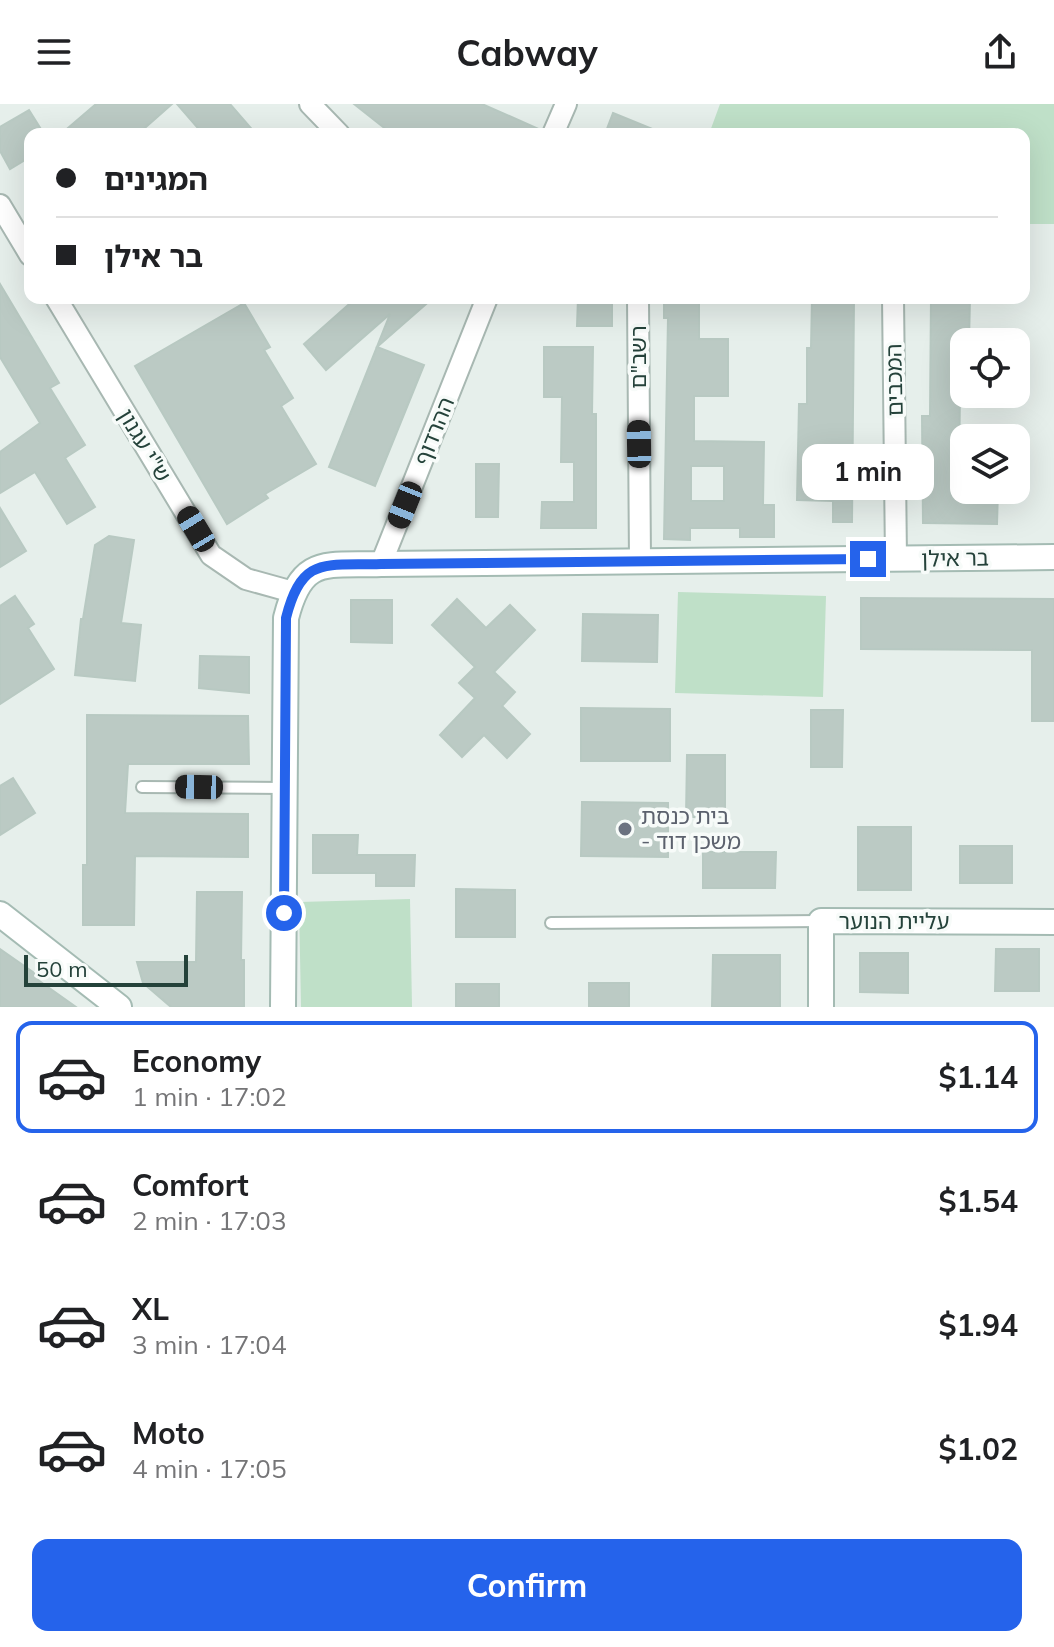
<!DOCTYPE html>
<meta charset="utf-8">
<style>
body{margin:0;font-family:Mulish,"Noto Sans Hebrew",sans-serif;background:#f2f2f2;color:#202124;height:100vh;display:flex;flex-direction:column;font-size:30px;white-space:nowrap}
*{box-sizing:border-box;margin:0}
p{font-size:26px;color:#757577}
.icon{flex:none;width:44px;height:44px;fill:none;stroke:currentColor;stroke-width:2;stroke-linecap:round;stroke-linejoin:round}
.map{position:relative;height:903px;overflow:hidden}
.drawer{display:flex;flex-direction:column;background:#fff;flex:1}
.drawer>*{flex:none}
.banner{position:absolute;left:24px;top:24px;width:1006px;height:176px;border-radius:16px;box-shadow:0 8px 32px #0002;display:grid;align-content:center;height:176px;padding:0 32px;background:#fff}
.buttons{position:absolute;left:950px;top:224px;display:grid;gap:16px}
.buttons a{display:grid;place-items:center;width:80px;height:80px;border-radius:16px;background:#fff;box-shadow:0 8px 32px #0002;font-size:40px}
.scale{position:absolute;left:24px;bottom:20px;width:164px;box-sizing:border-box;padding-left:8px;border:4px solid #24423a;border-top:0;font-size:22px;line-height:28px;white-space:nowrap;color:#24423a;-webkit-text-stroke:6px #f7fbf9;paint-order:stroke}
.end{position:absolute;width:36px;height:36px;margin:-18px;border:10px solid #2563eb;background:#fff;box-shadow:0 0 0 4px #fff}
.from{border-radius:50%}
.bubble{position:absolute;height:56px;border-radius:16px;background:#fff;box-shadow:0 8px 32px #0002;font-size:26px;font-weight:700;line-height:56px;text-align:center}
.car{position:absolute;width:24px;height:48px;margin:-24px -12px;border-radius:10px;box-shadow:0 0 6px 2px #0007;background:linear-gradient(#222 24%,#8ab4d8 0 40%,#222 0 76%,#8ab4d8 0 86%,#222 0)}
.banner b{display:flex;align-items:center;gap:28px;height:76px;font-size:30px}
.banner b+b{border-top:2px solid #e0e0e0}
.banner i{width:20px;height:20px;background:#202124}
ul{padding:14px 0 0;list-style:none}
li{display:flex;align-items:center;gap:24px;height:112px;margin:0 16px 12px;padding:0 16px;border:4px solid transparent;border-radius:16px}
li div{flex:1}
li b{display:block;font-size:30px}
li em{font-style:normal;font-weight:700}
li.on{border-color:#2563eb}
li>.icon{width:72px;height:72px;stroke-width:1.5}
.action{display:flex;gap:16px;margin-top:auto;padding:16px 32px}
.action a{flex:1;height:92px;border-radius:16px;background:#2563eb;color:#fff;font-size:32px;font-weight:700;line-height:92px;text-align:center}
header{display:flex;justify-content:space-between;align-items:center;height:104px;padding:0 32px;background:#fff;font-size:36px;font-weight:700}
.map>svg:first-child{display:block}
.green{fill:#bfe0c8}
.building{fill:#bbcac4;stroke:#b8c9c2;stroke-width:2;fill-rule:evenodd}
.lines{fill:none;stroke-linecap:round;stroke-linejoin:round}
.lane-casing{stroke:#a8b8b2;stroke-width:14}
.street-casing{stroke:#a8b8b2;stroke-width:24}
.secondary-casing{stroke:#a4bbb3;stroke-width:28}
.lane{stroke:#fff;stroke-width:10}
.street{stroke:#fff;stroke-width:20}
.secondary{stroke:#fff;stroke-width:24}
.route{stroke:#2563eb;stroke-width:10}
.worship-dot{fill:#6b7280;stroke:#f7fbf9;stroke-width:3}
.labels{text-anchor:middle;stroke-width:7;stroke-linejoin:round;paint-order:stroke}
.street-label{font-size:22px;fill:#24423a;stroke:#f7fbf9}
.worship-label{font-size:22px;fill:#5b616d;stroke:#f7fbf9;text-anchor:start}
</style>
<header><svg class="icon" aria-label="menu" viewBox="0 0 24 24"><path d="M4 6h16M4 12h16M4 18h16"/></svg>Cabway<svg class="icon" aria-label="share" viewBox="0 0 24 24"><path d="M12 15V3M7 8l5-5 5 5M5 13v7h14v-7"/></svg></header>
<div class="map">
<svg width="1054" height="903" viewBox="0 0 1054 903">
<rect width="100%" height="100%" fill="#e6efeb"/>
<!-- green -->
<g class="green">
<path d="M720,0H1054V120H1024V30H709Z"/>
<path d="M678,488L826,492L823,593L675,589Z"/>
<path d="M410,795L412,903H301L299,798Z"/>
</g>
<!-- building -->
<g class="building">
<path d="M96,0H172L138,30H61Z"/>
<path d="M177,0H230L256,30H203Z"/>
<path d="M354,0H482L541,26L540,30H392Z"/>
<path d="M29,6L44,30H30V53L10,65L0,47V23Z"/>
<path d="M613,9L662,29V30H605Z"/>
<path d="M0,180L59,279L50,284L85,341L65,354L95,403L67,420L35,368L0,389V348L40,319L0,253Z"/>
<path d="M356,194H433L377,243L424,261L375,382L329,363L390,210L326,266L304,240Z"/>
<path d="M578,194H612V222H577Z"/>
<path d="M664,194H699V235H728V292H694V337L764,338L763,401H774V433H740V424H690V436L664,435L668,214H664ZM691,362H724V397H691Z"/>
<path d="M812,194H854L852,418H833V397L797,396L799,300H807V244H811Z"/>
<path d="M931,194H970L969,238H964V283H960L959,379H964V386H998L997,420L923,419L922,312H930Z"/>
<path d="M244,199L270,243L264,246L293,294L281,302L316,360L265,390L268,394L227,420L135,262Z"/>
<path d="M544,243H593L592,310H596V424H541L542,398H574V358H561L562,293H544Z"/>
<path d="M476,360H499L498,413H476Z"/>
<path d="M0,404L26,447L0,463Z"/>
<path d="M109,432L134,436L121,519L141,521L135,577L75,571L81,515H83L95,441Z"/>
<path d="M15,492L34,520L28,524L54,565L0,600V502Z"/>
<path d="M861,494L1054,495V617H1032V546L861,545Z"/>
<path d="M457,495L486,524L510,501L535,526L494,568L515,588L502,602L530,630L507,654L484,631L462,653L440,631L475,594L459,579L475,563L432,521Z"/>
<path d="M351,496H392V539L351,538Z"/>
<path d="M583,510L658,511L657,558L582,557Z"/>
<path d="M200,552L249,553V589L199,584Z"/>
<path d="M581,604L670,605V657H581Z"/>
<path d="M811,606H843L842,663H811Z"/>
<path d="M87,611L248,612L249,660H128L125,709L248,710V753L135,752L134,821H83V761H87Z"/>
<path d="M687,651H725V713H686Z"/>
<path d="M13,674L35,709L0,731V682Z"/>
<path d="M582,698L668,699V753L581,752Z"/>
<rect x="858" y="723" width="53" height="63"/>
<path d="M313,731H358L357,751H415L414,782H376V769H313Z"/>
<rect x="960" y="742" width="52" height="37"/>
<path d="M703,748H776L775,784H703Z"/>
<path d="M456,785L515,786V833H456Z"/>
<path d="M197,788H242L241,856H244V903H171L143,879L137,858H196Z"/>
<path d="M0,845L40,873L38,876L76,903H0Z"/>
<path d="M996,845H1039V887H995Z"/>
<path d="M860,849H908V889L860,888Z"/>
<path d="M713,851H780V903H712Z"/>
<rect x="589" y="879" width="40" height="24"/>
<rect x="456" y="880" width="43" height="23"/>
</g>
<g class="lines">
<defs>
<g id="lane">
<path d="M142,683L284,684"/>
<path d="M551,819L821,817"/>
</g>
<g id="street">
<path d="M310,0L339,30"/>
<path d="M553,30L566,0"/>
<path d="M0,101L30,151"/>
<path d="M56,194L211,451L246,475L293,488"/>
<path d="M638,194L640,456"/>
<path d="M893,194L896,455"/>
<path d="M381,460L487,194"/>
</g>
<g id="secondary">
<path d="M0,810L119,903"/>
<path d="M283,903L286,514C302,451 325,462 381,460L1054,453"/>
<path d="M821,903V817L1054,818"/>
</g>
</defs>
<!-- lane casing -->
<use href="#lane" class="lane-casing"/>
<!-- street casing -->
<use href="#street" class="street-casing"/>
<!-- secondary casing -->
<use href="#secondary" class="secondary-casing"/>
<!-- lane -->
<use href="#lane" class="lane"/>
<!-- street -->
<use href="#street" class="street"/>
<!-- secondary -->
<use href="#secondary" class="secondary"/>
</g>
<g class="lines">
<!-- route -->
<path class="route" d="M284,809L286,514C302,451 325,462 381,460L868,455"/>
</g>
<!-- markers -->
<circle class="worship-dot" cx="625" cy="725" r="8"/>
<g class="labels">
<!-- street labels -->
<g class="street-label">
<text transform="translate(638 253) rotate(-90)" y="8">רשב"ם</text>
<text transform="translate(894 276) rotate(-91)" y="8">המכבים</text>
<text transform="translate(434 327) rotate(-68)" y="8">ההרדוף</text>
<text transform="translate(145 341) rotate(59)" y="8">ש"י עגנון</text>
<text transform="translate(955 454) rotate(-1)" y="8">בר אילן</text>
<text x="894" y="825">עליית הנוער</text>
</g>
<!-- worship labels -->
<g class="worship-label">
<text x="641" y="720">בית כנסת<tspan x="641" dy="25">- משכן דוד</tspan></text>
</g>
</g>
</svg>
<div class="buttons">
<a><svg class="icon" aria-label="locate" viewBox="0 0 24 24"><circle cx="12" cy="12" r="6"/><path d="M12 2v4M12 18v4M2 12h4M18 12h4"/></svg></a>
<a><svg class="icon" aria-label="layers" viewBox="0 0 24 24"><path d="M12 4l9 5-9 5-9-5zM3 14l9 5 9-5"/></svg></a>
</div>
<div class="scale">50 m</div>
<i class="end from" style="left:284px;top:809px"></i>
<i class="end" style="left:868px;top:455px"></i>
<div class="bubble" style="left:802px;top:340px;width:132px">1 min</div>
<i class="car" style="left:639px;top:340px;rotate:359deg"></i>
<i class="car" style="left:405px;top:401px;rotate:202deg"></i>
<i class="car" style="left:196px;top:425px;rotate:329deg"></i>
<i class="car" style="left:199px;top:683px;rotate:271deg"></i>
<div class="banner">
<b><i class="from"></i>המגינים</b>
<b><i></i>בר אילן</b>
</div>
</div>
<section class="drawer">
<ul>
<li class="on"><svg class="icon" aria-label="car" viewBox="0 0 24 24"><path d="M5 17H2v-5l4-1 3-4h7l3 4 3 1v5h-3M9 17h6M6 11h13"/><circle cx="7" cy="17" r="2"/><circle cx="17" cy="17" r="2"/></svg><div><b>Economy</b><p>1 min · 17:02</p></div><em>$1.14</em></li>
<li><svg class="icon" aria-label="car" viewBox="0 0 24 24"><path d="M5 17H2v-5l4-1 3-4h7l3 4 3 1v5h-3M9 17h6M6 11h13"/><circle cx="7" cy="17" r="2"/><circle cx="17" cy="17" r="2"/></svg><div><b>Comfort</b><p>2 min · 17:03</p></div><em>$1.54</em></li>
<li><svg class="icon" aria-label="car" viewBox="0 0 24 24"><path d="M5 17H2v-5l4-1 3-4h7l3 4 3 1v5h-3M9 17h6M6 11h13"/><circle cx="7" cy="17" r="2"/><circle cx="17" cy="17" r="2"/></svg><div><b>XL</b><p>3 min · 17:04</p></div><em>$1.94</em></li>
<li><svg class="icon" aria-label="car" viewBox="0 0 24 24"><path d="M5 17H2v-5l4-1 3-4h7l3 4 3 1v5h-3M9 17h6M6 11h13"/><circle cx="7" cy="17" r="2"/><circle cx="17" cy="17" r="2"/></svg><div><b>Moto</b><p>4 min · 17:05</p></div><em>$1.02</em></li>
</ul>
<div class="action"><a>Confirm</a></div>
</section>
